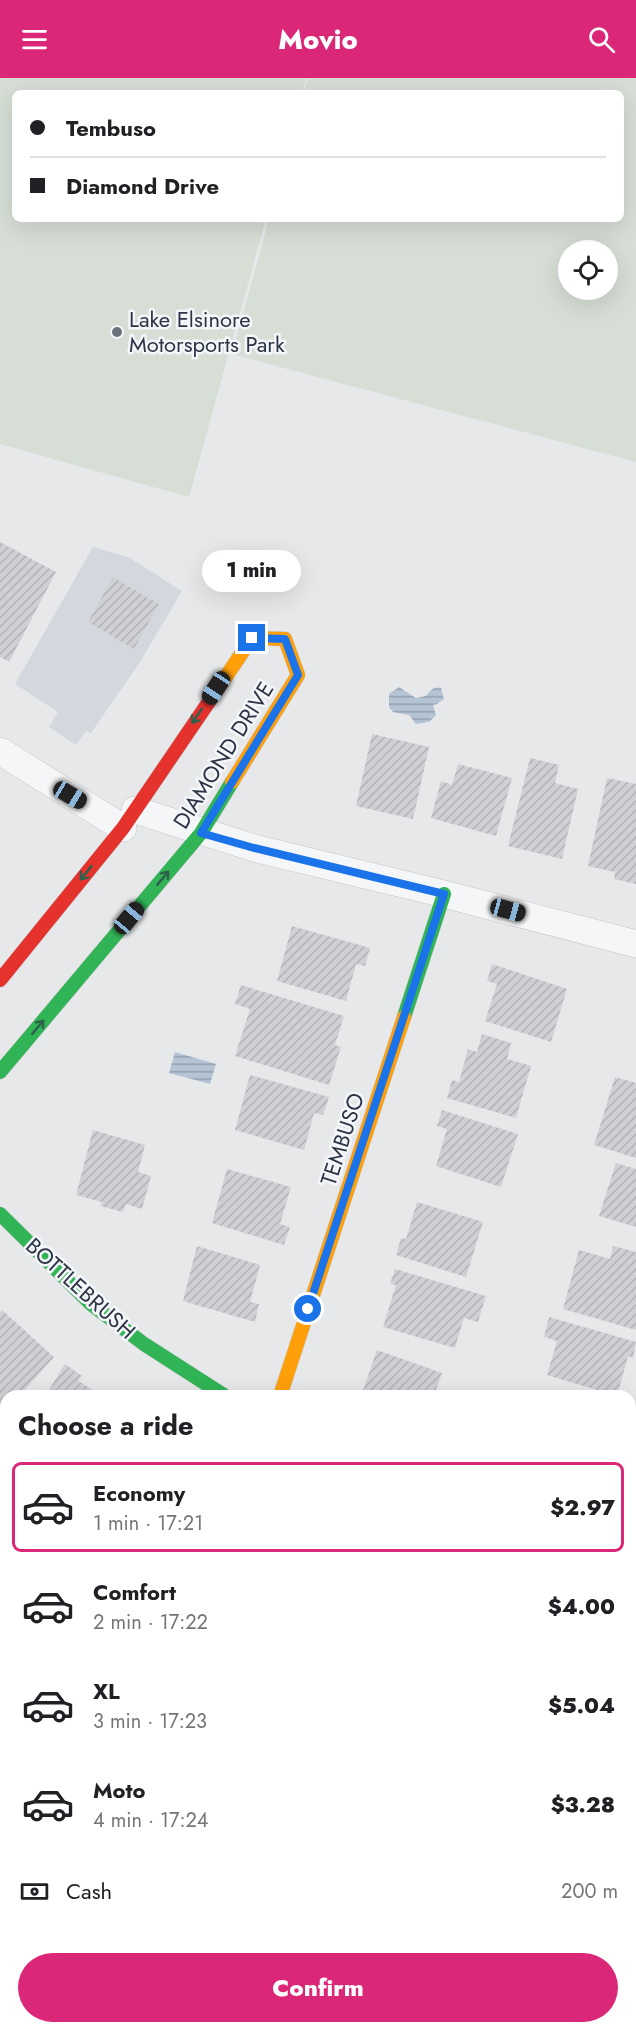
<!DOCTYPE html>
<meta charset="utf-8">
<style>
body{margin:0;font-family:Jost,sans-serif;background:#f6f6f6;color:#202124;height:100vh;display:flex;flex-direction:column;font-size:22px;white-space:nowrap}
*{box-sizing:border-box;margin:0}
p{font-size:20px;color:#757577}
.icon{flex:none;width:33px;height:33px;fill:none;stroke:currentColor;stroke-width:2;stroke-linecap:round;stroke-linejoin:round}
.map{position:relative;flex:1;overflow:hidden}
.side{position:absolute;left:0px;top:1312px;width:636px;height:644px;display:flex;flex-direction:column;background:#fff;border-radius:18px 18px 0 0;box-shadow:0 6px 24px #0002}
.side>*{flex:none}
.top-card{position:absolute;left:12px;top:12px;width:612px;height:132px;border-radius:9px;box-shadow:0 6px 24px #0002;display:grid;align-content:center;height:132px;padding:0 18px;background:#fff}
.buttons{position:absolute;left:558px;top:162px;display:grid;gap:12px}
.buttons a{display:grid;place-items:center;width:60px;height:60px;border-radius:50%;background:#fff;box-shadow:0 6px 24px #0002;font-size:30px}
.end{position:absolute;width:27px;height:27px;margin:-14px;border:8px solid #1a73e8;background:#fff;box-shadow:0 0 0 3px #fff}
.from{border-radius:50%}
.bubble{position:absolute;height:42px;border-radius:21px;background:#fff;box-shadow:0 6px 24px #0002;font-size:20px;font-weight:800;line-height:42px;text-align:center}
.car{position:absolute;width:18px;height:36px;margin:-18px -9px;border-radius:8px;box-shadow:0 0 4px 2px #0007;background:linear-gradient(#222 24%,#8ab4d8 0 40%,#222 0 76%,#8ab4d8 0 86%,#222 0)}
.top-card b{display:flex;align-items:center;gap:21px;height:57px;font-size:22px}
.top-card b+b{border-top:2px solid #e0e0e0}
.top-card i{width:15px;height:15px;background:#202124}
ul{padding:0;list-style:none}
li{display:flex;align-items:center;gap:18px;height:90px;margin:0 12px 9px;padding:0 6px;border:3px solid transparent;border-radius:9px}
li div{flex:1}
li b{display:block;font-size:22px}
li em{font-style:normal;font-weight:800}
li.current{border-color:#db2777}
li>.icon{width:54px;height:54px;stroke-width:1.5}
h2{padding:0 18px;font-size:27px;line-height:72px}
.pay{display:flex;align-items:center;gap:15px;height:66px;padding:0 18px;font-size:22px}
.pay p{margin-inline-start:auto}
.primary-button{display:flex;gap:12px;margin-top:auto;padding:12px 18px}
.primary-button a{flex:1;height:69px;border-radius:36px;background:#db2777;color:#fff;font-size:24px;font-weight:800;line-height:69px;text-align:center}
header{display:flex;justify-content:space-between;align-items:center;height:78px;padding:0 18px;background:#db2777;color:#fff;font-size:27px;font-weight:800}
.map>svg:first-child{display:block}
.built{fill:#d4d7dd}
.pitch{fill:#d6ded6;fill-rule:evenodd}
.water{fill:url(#water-rules)}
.building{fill:url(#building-hatch)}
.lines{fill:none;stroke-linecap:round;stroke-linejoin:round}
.street-casing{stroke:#c4c6c8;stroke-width:28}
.fast-casing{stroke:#c4c6c8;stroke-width:15}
.slow-casing{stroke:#c4c6c8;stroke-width:15}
.jam-casing{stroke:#c4c6c8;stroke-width:15}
.street{stroke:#f5f6f7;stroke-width:27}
.fast{stroke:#30b455;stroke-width:14}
.slow{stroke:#ff9f0a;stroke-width:14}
.jam{stroke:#e5322d;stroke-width:14}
.oneway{stroke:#2d614b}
.route{stroke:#1a73e8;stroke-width:8}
.poi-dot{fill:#6c737f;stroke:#f4f6f9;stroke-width:2}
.labels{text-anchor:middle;stroke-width:5;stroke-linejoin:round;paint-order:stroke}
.poi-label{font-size:22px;fill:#2b3445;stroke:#f4f6f9;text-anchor:start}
.street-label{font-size:22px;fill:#2b3445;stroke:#f4f6f9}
</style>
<header><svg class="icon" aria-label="menu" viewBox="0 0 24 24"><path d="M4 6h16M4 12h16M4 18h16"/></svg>Movio<svg class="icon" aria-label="search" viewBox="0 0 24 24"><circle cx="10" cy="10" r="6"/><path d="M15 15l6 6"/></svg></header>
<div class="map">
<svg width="636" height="1955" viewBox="0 0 636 1955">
<defs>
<pattern id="water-rules" width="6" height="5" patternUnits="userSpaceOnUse" patternTransform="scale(1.5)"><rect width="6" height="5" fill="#b4c4d5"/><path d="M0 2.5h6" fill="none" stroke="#93a0af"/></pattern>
<pattern id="building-hatch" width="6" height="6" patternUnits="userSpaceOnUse" patternTransform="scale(1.5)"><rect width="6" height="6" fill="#ced0d3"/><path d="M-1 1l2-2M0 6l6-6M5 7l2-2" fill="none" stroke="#b1b3b6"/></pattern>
</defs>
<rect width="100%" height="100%" fill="#e6e8ea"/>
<!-- built -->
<path class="built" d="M93,469L128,479L182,513L140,584L91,655L86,653L76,667L49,649L58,634L15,606Z"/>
<!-- pitch -->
<g class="pitch">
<path d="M0,0H306L302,15H15V141H266L189,419L0,366Z"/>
<path d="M308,0H636V384L232,276L269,141H621V15H304ZM568,172H608V212H568Z"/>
</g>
<!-- water -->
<g class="water">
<path d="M399,609L416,620L426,618C431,612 433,608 441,610L444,621L437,626L433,627L436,637L429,644L416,646L409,637L393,634L389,629V616Z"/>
<path d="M175,974L216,986L210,1006L169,995Z"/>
</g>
<!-- building -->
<g class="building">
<path d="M0,464L56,494L9,584L0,579Z"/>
<path d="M113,499L159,526L134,571L88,544Z"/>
<path d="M372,656L429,669L413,741L356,728Z"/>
<path d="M530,680L559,687L555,705L578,711L562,781L508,768Z"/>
<path d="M458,686L512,700L496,758L431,740L441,703L452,707Z"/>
<path d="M607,700L636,706V806L614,801L615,794L588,788Z"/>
<path d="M292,848L370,870L365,888L356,886L346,923L277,903Z"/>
<path d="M492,886L567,911L551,964L485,943L497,906L487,903Z"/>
<path d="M241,907L344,938L335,967L341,969L329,1007L235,978L250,931L235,926Z"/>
<path d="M482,956L511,965L507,981L531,988L516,1040L447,1020L452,1002L459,1004L468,971L477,974Z"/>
<path d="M250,997L329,1019L323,1037L314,1035L304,1072L235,1052Z"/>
<path d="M615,999L636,1005V1080L594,1067Z"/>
<path d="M442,1032L518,1056L501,1109L436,1088L447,1051L437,1048Z"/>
<path d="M93,1052L145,1067L138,1094L151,1098L142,1131L126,1126L123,1134L101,1128L102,1124L76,1117Z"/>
<path d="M616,1085L636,1091V1149L599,1138Z"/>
<path d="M227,1091L291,1109L280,1146L290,1149L284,1167L212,1145Z"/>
<path d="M417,1124L483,1144L466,1199L396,1177L401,1160L406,1161Z"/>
<path d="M197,1168L260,1187L250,1224L259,1226L255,1244L183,1223Z"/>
<path d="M613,1168L636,1174V1252L563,1231L579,1172L610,1181Z"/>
<path d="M395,1191L486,1218L478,1244L464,1240L455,1270L383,1249L396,1207L390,1206Z"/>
<path d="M2,1232L54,1279L19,1318H6V1332L0,1339V1235Z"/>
<path d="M549,1239L636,1264L633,1280L628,1278L617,1318L547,1297L557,1263L544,1259Z"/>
<path d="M377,1272L442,1295L434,1318H361Z"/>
<path d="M65,1286L82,1298L78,1303L103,1318H45Z"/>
<path d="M630,1526L636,1528V1580L631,1599Z"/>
<path d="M0,1612L6,1620V1686L0,1690Z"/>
<path d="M6,1700V1765L0,1755V1703Z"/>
<path d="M630,1700L636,1702V1796L630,1794Z"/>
<path d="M116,1950H172L173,1955H102Z"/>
<rect x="311" y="1950" width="37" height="5"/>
<path d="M378,1950H386L387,1955H350Z"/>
<path d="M485,1950H549V1955H486Z"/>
</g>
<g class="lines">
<defs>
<g id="street">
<path d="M0,673L123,750"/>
<path d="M135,732L254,770L444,816L636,866"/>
<path d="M630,1457L636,1459"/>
<path d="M0,1503L6,1511"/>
<path d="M0,1849L6,1846"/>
<path d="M630,1861L636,1862"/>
<path d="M244,1950L245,1955"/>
<path d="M627,1955V1950"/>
</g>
<g id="fast">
<path d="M404,939L444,816"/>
<path d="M0,994L201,755L232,704"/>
<path d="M0,1136L91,1226L144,1266L225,1318"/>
</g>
<g id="slow">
<path d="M221,606L252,560L285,561L298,597L232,704"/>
<path d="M280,1318L404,939"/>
</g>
<path id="jam" d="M0,902L123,750L221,606"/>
</defs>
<!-- street casing -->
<use href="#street" class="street-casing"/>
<!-- fast casing -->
<use href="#fast" class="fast-casing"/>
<!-- slow casing -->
<use href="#slow" class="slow-casing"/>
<!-- jam casing -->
<use href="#jam" class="jam-casing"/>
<!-- street -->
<use href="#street" class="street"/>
<!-- fast -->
<use href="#fast" class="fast"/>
<!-- slow -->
<use href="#slow" class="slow"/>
<!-- jam -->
<use href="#jam" class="jam"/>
</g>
<!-- one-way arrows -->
<defs><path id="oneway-shaft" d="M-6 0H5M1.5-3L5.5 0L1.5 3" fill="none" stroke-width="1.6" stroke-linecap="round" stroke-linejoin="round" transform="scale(1.5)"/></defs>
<g class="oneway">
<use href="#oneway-shaft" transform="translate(197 638) rotate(124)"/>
<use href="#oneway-shaft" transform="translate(86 795) rotate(129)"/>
<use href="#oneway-shaft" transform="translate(163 800) rotate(-50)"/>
<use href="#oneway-shaft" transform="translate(38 949) rotate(-50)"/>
</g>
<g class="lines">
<!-- route -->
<path class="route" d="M252,560L285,561L298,597L201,755L254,770L444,816L308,1231"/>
</g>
<!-- markers -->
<circle class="poi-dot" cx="117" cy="254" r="6"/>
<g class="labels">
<!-- poi labels -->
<g class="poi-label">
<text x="129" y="249">Lake Elsinore<tspan x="129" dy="25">Motorsports Park</tspan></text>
</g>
<!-- street labels -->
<g class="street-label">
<text transform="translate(223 677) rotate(-58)" y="8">DIAMOND DRIVE</text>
<text transform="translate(342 1061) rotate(-72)" y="8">TEMBUSO</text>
<text transform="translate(81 1210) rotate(42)" y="8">BOTTLEBRUSH</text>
</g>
</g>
</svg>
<div class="buttons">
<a><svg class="icon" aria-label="locate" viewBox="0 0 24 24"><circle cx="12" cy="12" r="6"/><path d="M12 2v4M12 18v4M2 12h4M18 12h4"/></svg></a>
</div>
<i class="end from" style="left:308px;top:1231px"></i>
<i class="end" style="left:252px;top:560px"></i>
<div class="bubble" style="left:202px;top:472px;width:99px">1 min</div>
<i class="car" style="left:216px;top:610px;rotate:213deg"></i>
<i class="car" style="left:70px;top:717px;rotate:121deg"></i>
<i class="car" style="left:508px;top:832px;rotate:105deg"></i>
<i class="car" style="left:129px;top:840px;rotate:40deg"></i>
<div class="top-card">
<b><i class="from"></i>Tembuso</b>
<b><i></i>Diamond Drive</b>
</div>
<section class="side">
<h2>Choose a ride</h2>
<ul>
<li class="current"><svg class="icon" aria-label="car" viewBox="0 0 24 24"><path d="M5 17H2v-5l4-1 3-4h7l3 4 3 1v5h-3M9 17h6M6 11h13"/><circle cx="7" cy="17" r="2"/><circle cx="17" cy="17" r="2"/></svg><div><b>Economy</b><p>1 min · 17:21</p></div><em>$2.97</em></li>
<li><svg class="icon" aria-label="car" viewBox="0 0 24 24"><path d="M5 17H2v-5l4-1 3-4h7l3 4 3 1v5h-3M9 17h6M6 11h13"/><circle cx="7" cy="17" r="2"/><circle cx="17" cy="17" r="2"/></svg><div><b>Comfort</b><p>2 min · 17:22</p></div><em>$4.00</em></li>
<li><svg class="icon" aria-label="car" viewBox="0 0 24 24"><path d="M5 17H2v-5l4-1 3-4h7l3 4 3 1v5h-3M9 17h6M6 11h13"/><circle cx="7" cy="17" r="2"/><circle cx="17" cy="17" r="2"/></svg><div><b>XL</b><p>3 min · 17:23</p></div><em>$5.04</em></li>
<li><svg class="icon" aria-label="car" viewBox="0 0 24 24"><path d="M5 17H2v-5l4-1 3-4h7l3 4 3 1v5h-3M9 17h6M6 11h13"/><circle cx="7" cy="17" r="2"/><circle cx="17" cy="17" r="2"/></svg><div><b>Moto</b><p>4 min · 17:24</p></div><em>$3.28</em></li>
</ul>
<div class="pay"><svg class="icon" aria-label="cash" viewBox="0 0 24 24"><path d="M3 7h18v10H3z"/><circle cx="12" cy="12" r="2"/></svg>Cash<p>200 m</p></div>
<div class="primary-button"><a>Confirm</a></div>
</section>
</div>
